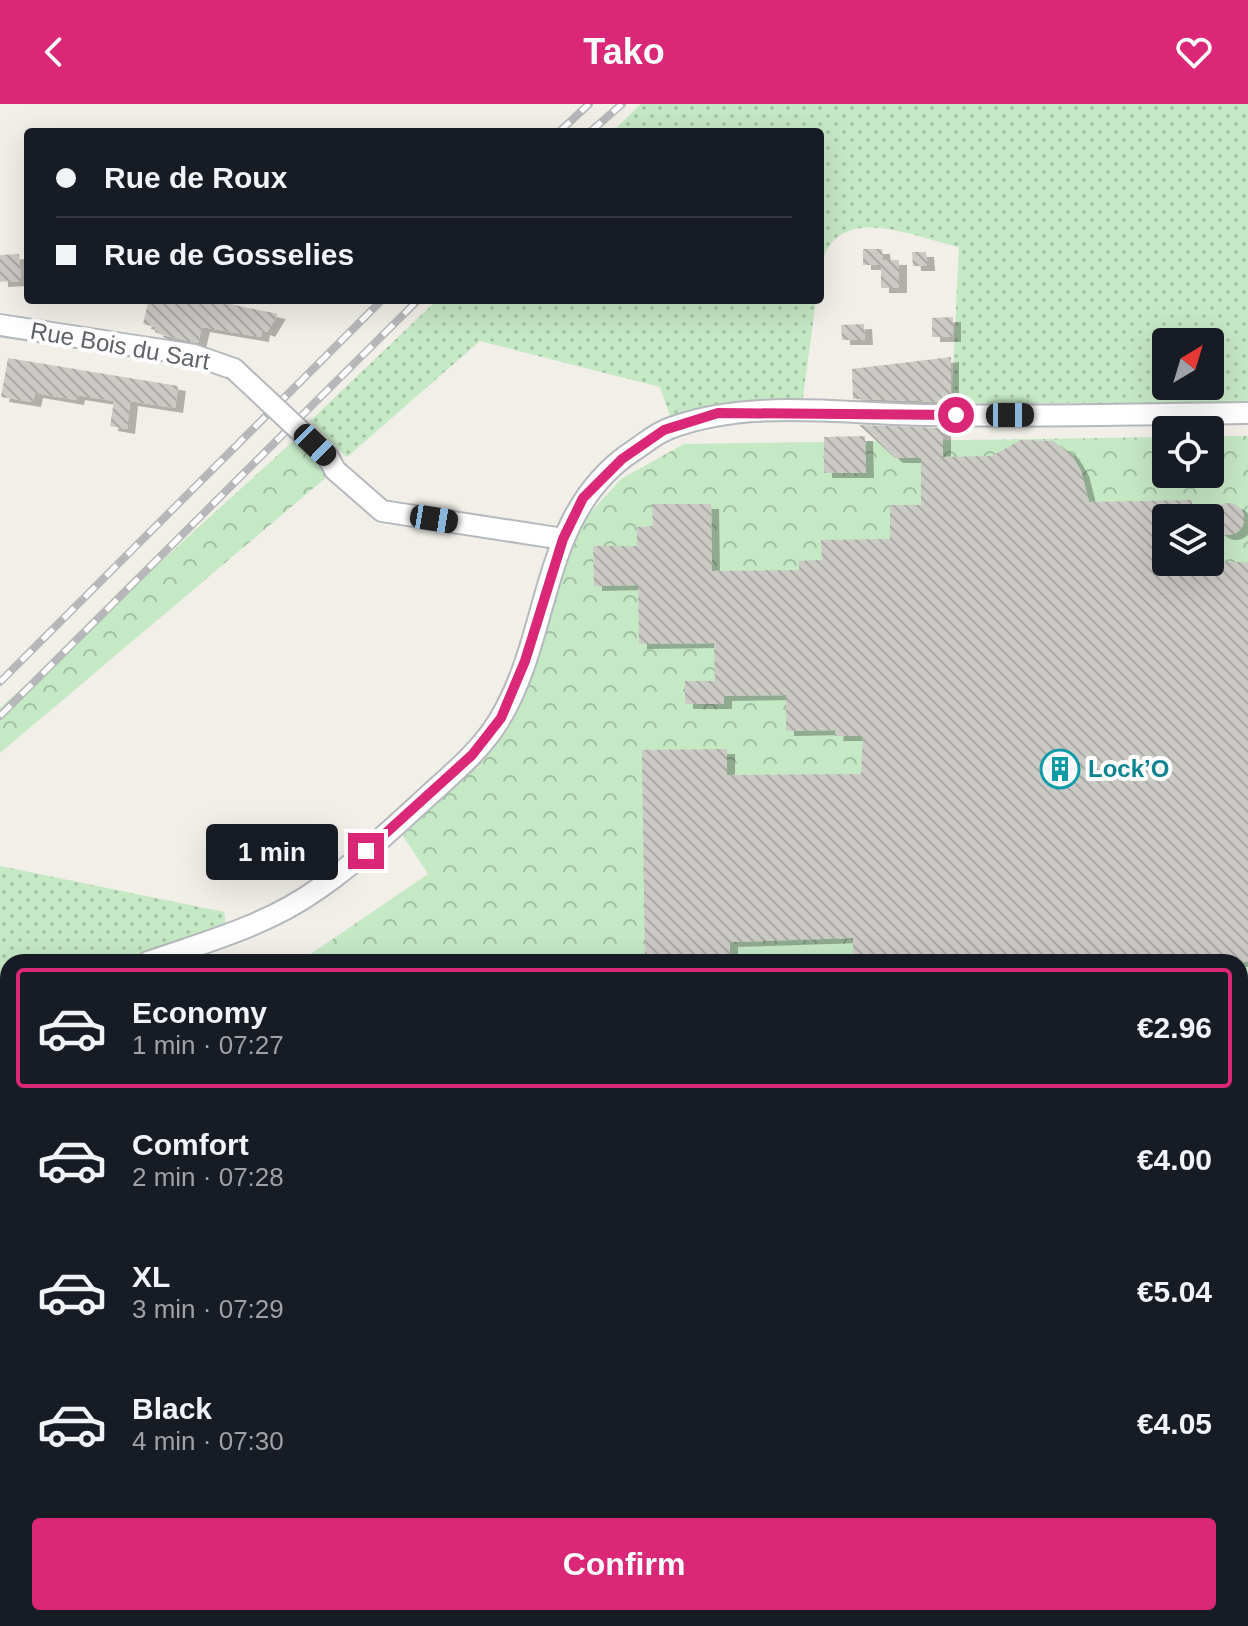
<!DOCTYPE html>
<meta charset="utf-8">
<style>
body{margin:0;font-family:Arial,sans-serif;background:#20242c;color:#f1f3f6;height:100vh;display:flex;flex-direction:column;font-size:30px;white-space:nowrap}
*{box-sizing:border-box;margin:0}
p{font-size:26px;color:#9ea1a6}
.icon{flex:none;width:44px;height:44px;fill:none;stroke:currentColor;stroke-width:2;stroke-linecap:round;stroke-linejoin:round}
.map{position:relative;flex:1;overflow:hidden}
.side{position:absolute;left:0px;top:850px;width:1248px;height:672px;display:flex;flex-direction:column;background:#171b24;border-radius:24px 24px 0 0;box-shadow:0 8px 32px #0002}
.side>*{flex:none}
.guide{position:absolute;left:24px;top:24px;width:800px;height:176px;border-radius:8px;box-shadow:0 8px 32px #0002;display:grid;align-content:center;height:176px;padding:0 32px;background:#171b24}
.needle{width:52px;rotate:38deg}
.controls{position:absolute;left:1152px;top:224px;display:grid;gap:16px}
.controls a{display:grid;place-items:center;width:72px;height:72px;border-radius:8px;background:#171b24;box-shadow:0 8px 32px #0002;font-size:40px}
.end{position:absolute;width:36px;height:36px;margin:-18px;border:10px solid #db2777;background:#fff;box-shadow:0 0 0 4px #fff}
.from{border-radius:50%}
.bubble{position:absolute;height:56px;border-radius:8px;background:#171b24;box-shadow:0 8px 32px #0002;font-size:26px;font-weight:700;line-height:56px;text-align:center}
.car{position:absolute;width:24px;height:48px;margin:-24px -12px;border-radius:10px;box-shadow:0 0 6px 2px #0007;background:linear-gradient(#222 24%,#8ab4d8 0 40%,#222 0 76%,#8ab4d8 0 86%,#222 0)}
.guide b{display:flex;align-items:center;gap:28px;height:76px;font-size:30px}
.guide b+b{border-top:2px solid #363941}
.guide i{width:20px;height:20px;background:#f1f3f6}
ul{padding:14px 0 0;list-style:none}
li{display:flex;align-items:center;gap:24px;height:120px;margin:0 16px 12px;padding:0 16px;border:4px solid transparent;border-radius:8px}
li div{flex:1}
li b{display:block;font-size:30px}
li em{font-style:normal;font-weight:700}
li.selected{border-color:#db2777}
li>.icon{width:72px;height:72px;stroke-width:1.5}
.cta{display:flex;gap:16px;margin-top:auto;padding:16px 32px}
.cta a{flex:1;height:92px;border-radius:8px;background:#db2777;color:#fff;font-size:32px;font-weight:700;line-height:92px;text-align:center}
header{display:flex;justify-content:space-between;align-items:center;height:104px;padding:0 32px;background:#db2777;color:#fff;font-size:36px;font-weight:700}
.map>svg:first-child{display:block}
.grass{fill:url(#grass-dots);fill-rule:evenodd}
.forest{fill:url(#forest-crowns);fill-rule:evenodd}
.water{fill:url(#water-rules)}
.lines{fill:none;stroke-linecap:round;stroke-linejoin:round}
.stream{stroke:#aadaff;stroke-width:5}
.building{fill:url(#building-back-hatch);filter:url(#shadow)}
.minor-casing{stroke:#b5b8bc;stroke-width:24}
.minor{stroke:#fff;stroke-width:20}
.rail-casing{stroke:#b6b7b8;stroke-width:8}
.rail{stroke:#fff;stroke-width:5;stroke-dasharray:15;stroke-linecap:butt}
.minor-bridge-casing{stroke:#b5b8bc;stroke-width:24;stroke-linecap:butt}
.minor-bridge{stroke:#fff;stroke-width:20}
.route{stroke:#db2777;stroke-width:10}
.labels{text-anchor:middle;stroke-width:8;stroke-linejoin:round;paint-order:stroke}
.street-label{font-size:24px;fill:#5f6368;stroke:#fff}
.culture-label{font-size:24px;font-weight:bold;fill:#0d838f;stroke:#fff;text-anchor:start}
</style>
<header><svg class="icon" aria-label="back" viewBox="0 0 24 24"><path d="M15 5l-7 7 7 7"/></svg>Tako<svg class="icon" aria-label="heart" viewBox="0 0 24 24"><path d="M12 20l-8-8c-3-5 5-10 8-4 3-6 11-1 8 4z"/></svg></header>
<div class="map">
<svg width="1248" height="1522" viewBox="0 0 1248 1522">
<defs>
<pattern id="grass-dots" width="8" height="8" patternUnits="userSpaceOnUse" patternTransform="scale(2)"><rect width="8" height="8" fill="#c5e8c5"/><path d="M2 2h.1M6 6h.1" fill="none" stroke="#a3c0a4" stroke-width="1.8" stroke-linecap="round"/></pattern>
<pattern id="forest-crowns" width="20" height="18" patternUnits="userSpaceOnUse" patternTransform="scale(2)"><rect width="20" height="18" fill="#c5e8c5"/><path d="M2 6a3 3 0 1 1 6 0M12 15a3 3 0 1 1 6 0" fill="none" stroke="#a3c0a4"/></pattern>
<pattern id="water-rules" width="6" height="5" patternUnits="userSpaceOnUse" patternTransform="scale(2)"><rect width="6" height="5" fill="#aadaff"/><path d="M0 2.5h6" fill="none" stroke="#8eb4d2"/></pattern>
<pattern id="building-back-hatch" width="6" height="6" patternUnits="userSpaceOnUse" patternTransform="scale(2)"><rect width="6" height="6" fill="#cccac5"/><path d="M-1 5l2 2M0 0l6 6M5-1l2 2" fill="none" stroke="#a9a8a4"/></pattern>
<filter id="shadow"><feDropShadow dx="8" dy="5" stdDeviation="0" flood-color="#0004"/></filter>
</defs>
<rect width="100%" height="100%" fill="#f1efe8"/>
<!-- grass -->
<g class="grass">
<path d="M641,0H1248V299H969L951,307L959,143C910,132 835,95 820,165V28H612ZM1166,238H1210V282H1166Z"/>
<path d="M437,196H816L801,308L672,318L660,283L480,237L347,353L310,317Z"/>
<path d="M0,762L224,808L227,831L144,858H8V903L0,905Z"/>
</g>
<!-- forest -->
<g class="forest">
<path d="M302,329L335,366L0,649V604Z"/>
<path d="M1210,332H1248V1437L1240,1439V858H299L428,770L403,732L502,632L526,575L573,428L621,375L684,340L1166,333V370H1210ZM1166,414H1210V458H1166Z"/>
<path d="M8,935V1514H981L954,1522H0V937Z"/>
</g>
<!-- water -->
<path class="water" d="M1248,1451V1522H1047L1074,1514H1240V1453Z"/>
<g class="lines">
<!-- stream -->
<g class="stream">
<path d="M1240,1357L1248,1355"/>
<path d="M428,1522L446,1514"/>
</g>
</g>
<!-- building -->
<g class="building">
<path d="M863,145H882L883,156H899V184H881V161H863Z"/>
<path d="M912,148H926L927,162H913Z"/>
<path d="M19,150L21,177L0,178V151Z"/>
<path d="M153,196H211L278,210L267,228L262,226L261,233L202,223L198,239L162,231L155,228L156,223L143,220L148,199L153,200Z"/>
<path d="M953,213V233H932V214Z"/>
<path d="M864,220L865,236H842L841,221Z"/>
<path d="M951,253V298L853,295L852,265Z"/>
<path d="M8,254L178,282L175,304L130,297L127,325L110,322L114,297L77,291L76,296L35,289L33,298L1,293Z"/>
<path d="M859,321L943,324V353L992,352L1021,336L1053,337L1071,350L1081,367L1089,398L1192,396L1193,414H1166V458H1248V858H853V834L730,838V858H645L642,646L727,645V671L861,670L863,632H835L836,626L786,627V591L724,592V600H685V577H715L714,539L639,540L638,481L594,482L593,442H637V423L653,422L652,400H711L712,467L799,466V457L822,456L821,436L890,435V401H921V354H895Z"/>
<path d="M865,332L866,369H824V333Z"/>
<circle cx="1228" cy="415" r="16"/>
</g>
<g class="lines">
<defs>
<g id="minor">
<path d="M0,221L194,251L234,265"/>
<path d="M328,353L335,366L382,407L563,435"/>
<path d="M148,858C206,838 268,821 318,785C357,758 393,724 428,692C453,669 480,647 498,618C553,530 538,410 633,347C644,340 655,330 668,325C748,294 841,310 926,311C1033,313 1141,310 1248,309"/>
<path d="M0,909L8,906"/>
</g>
</defs>
<!-- minor casing -->
<use href="#minor" class="minor-casing"/>
<!-- minor -->
<use href="#minor" class="minor"/>
<defs>
<g id="rail">
<path d="M559,28L589,0"/>
<path d="M590,28L622,0"/>
<path d="M0,578L382,196"/>
<path d="M0,612L418,196"/>
</g>
</defs>
<!-- rail casing -->
<use href="#rail" class="rail-casing"/>
<!-- rail -->
<use href="#rail" class="rail"/>
<defs>
<path id="minor-bridge" d="M234,265L328,353"/>
</defs>
<!-- minor-bridge casing -->
<use href="#minor-bridge" class="minor-bridge-casing"/>
<!-- minor-bridge -->
<use href="#minor-bridge" class="minor-bridge"/>
</g>
<g class="lines">
<!-- route -->
<path class="route" d="M366,747L472,651L501,614L525,557L563,435L583,394L622,355L664,326L718,309L956,311"/>
</g>
<!-- icons -->
<defs>
<symbol id="building-ring" viewBox="-11 -11 22 22"><circle r="9.5" fill="#fff" stroke="#0f9aa8" stroke-width="1.5"/><path d="M-4-6H4V6H1V3H-1V6H-4ZM-2.5-4.3h1.7v1.8h-1.7ZM.8-4.3h1.7v1.8H.8ZM-2.5-1h1.7V.8h-1.7ZM.8-1h1.7V.8H.8Z" fill="#0f9aa8"/></symbol>
</defs>
<g fill-rule="evenodd">
<use href="#building-ring" x="1038" y="643" width="44" height="44"/>
</g>
<g class="labels">
<!-- street labels -->
<g class="street-label">
<text transform="translate(120 242) rotate(10)" y="8">Rue Bois du Sart</text>
</g>
<!-- culture labels -->
<g class="culture-label">
<text x="1088" y="673">Lock’O</text>
</g>
</g>
</svg>
<div class="controls">
<a><svg class="needle" viewBox="-14 -14 28 28"><path d="M0-13l5 13h-10z" fill="#e53935"/><path d="M0 13l5-13h-10z" fill="#9ea1a6"/></svg></a>
<a><svg class="icon" aria-label="locate" viewBox="0 0 24 24"><circle cx="12" cy="12" r="6"/><path d="M12 2v4M12 18v4M2 12h4M18 12h4"/></svg></a>
<a><svg class="icon" aria-label="layers" viewBox="0 0 24 24"><path d="M12 4l9 5-9 5-9-5zM3 14l9 5 9-5"/></svg></a>
</div>
<i class="end from" style="left:956px;top:311px"></i>
<i class="end" style="left:366px;top:747px"></i>
<div class="bubble" style="left:206px;top:720px;width:132px">1 min</div>
<i class="car" style="left:1010px;top:311px;rotate:90deg"></i>
<i class="car" style="left:315px;top:341px;rotate:134deg"></i>
<i class="car" style="left:434px;top:415px;rotate:99deg"></i>
<div class="guide">
<b><i class="from"></i>Rue de Roux</b>
<b><i></i>Rue de Gosselies</b>
</div>
<section class="side">
<ul>
<li class="selected"><svg class="icon" aria-label="car" viewBox="0 0 24 24"><path d="M5 17H2v-5l4-1 3-4h7l3 4 3 1v5h-3M9 17h6M6 11h13"/><circle cx="7" cy="17" r="2"/><circle cx="17" cy="17" r="2"/></svg><div><b>Economy</b><p>1 min · 07:27</p></div><em>€2.96</em></li>
<li><svg class="icon" aria-label="car" viewBox="0 0 24 24"><path d="M5 17H2v-5l4-1 3-4h7l3 4 3 1v5h-3M9 17h6M6 11h13"/><circle cx="7" cy="17" r="2"/><circle cx="17" cy="17" r="2"/></svg><div><b>Comfort</b><p>2 min · 07:28</p></div><em>€4.00</em></li>
<li><svg class="icon" aria-label="car" viewBox="0 0 24 24"><path d="M5 17H2v-5l4-1 3-4h7l3 4 3 1v5h-3M9 17h6M6 11h13"/><circle cx="7" cy="17" r="2"/><circle cx="17" cy="17" r="2"/></svg><div><b>XL</b><p>3 min · 07:29</p></div><em>€5.04</em></li>
<li><svg class="icon" aria-label="car" viewBox="0 0 24 24"><path d="M5 17H2v-5l4-1 3-4h7l3 4 3 1v5h-3M9 17h6M6 11h13"/><circle cx="7" cy="17" r="2"/><circle cx="17" cy="17" r="2"/></svg><div><b>Black</b><p>4 min · 07:30</p></div><em>€4.05</em></li>
</ul>
<div class="cta"><a>Confirm</a></div>
</section>
</div>
